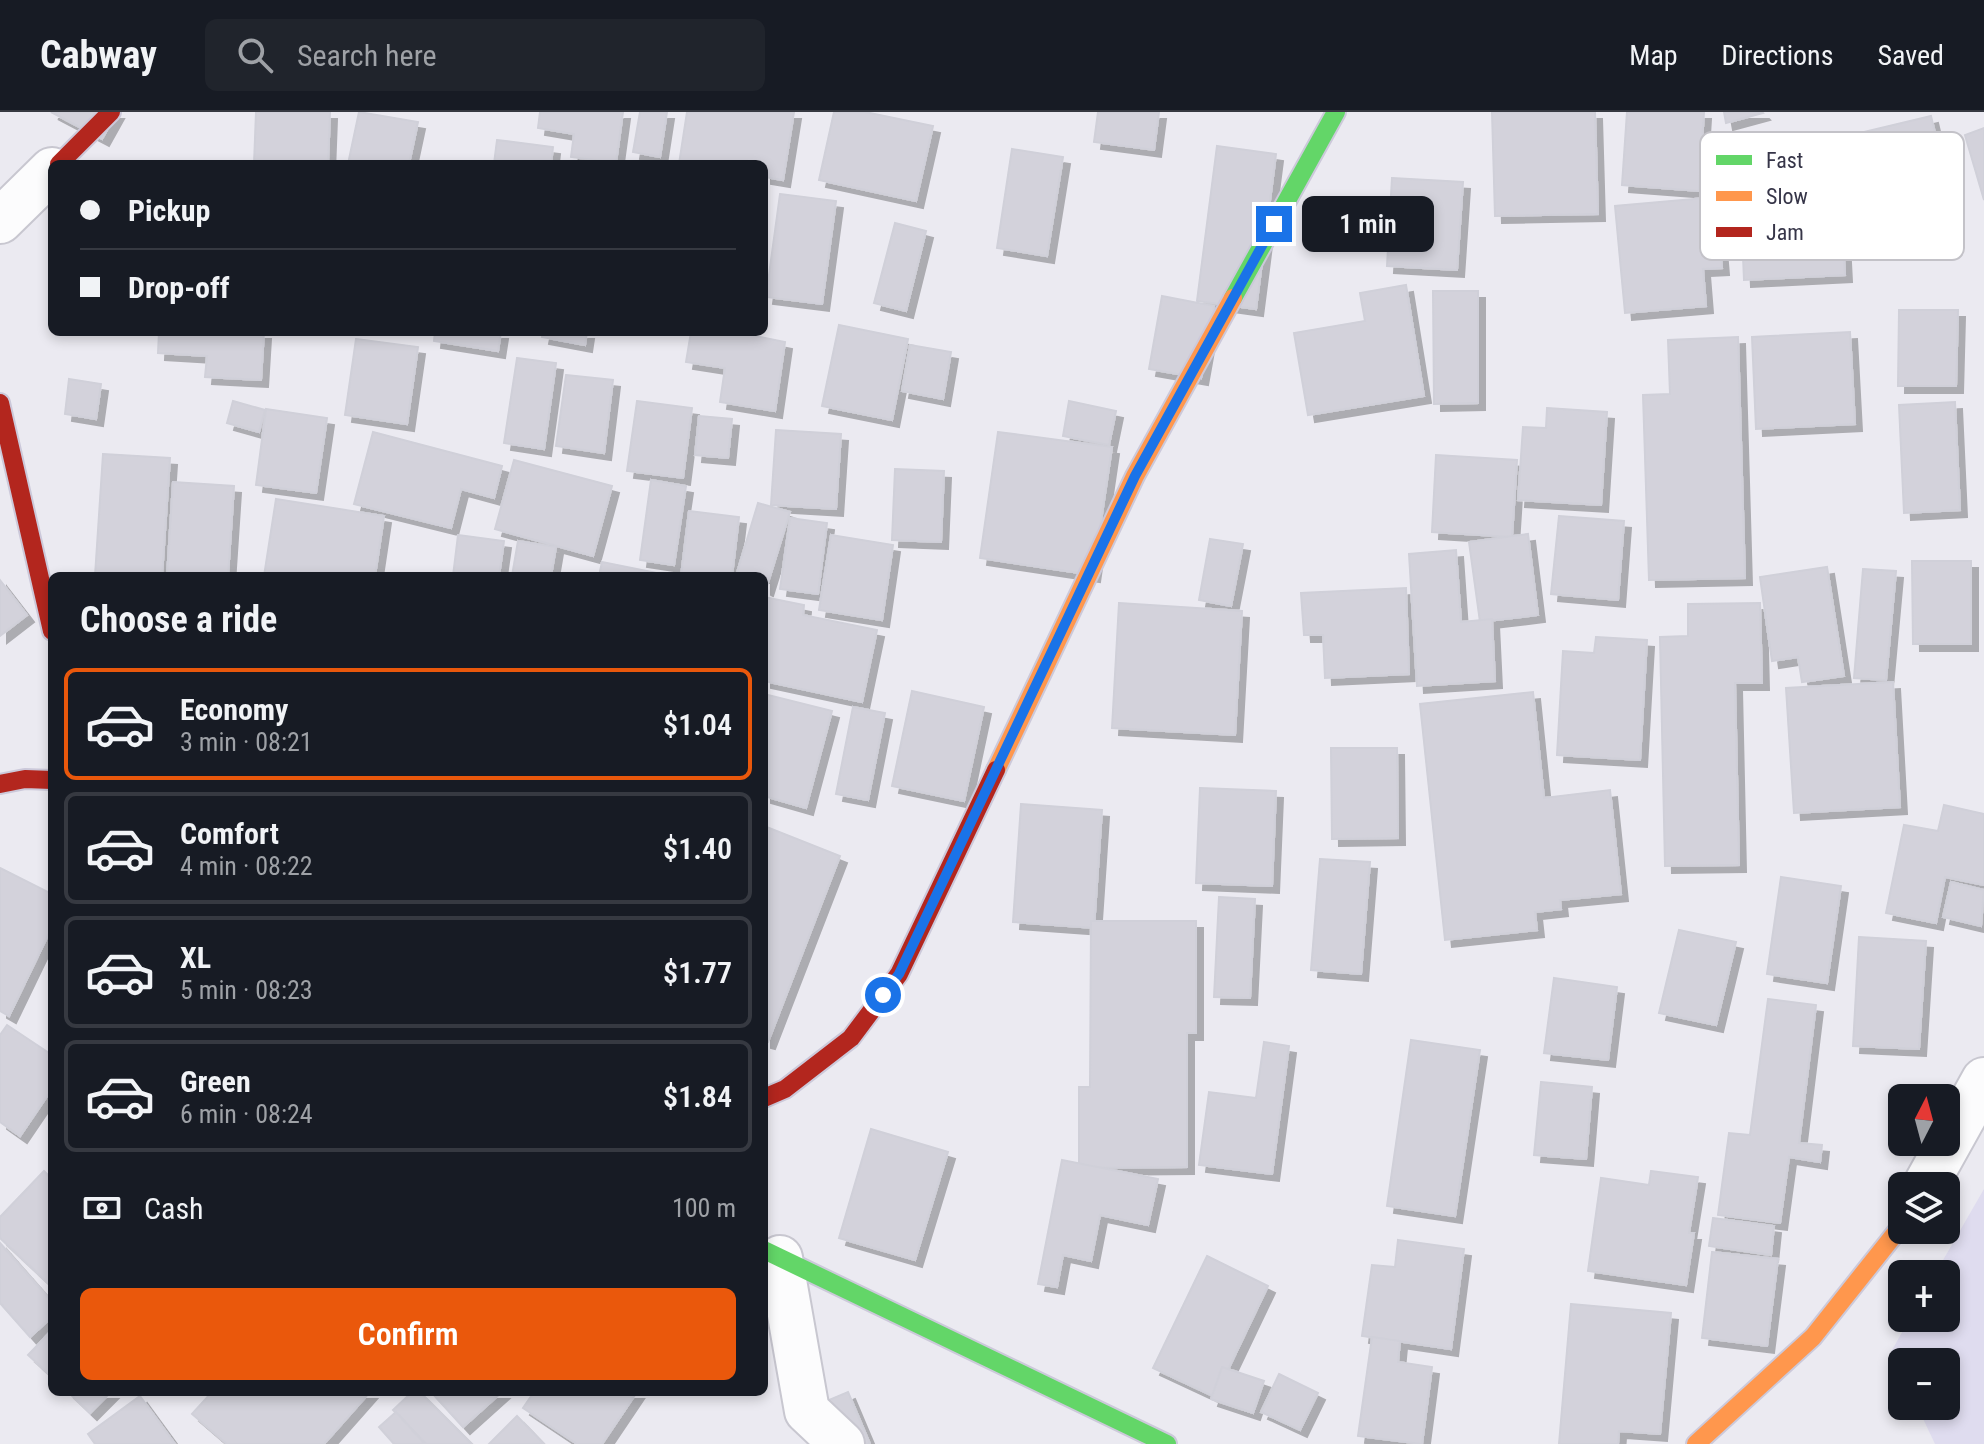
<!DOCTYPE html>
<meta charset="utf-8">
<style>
body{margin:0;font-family:"Roboto Condensed",sans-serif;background:#20242c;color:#f1f3f6;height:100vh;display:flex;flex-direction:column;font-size:30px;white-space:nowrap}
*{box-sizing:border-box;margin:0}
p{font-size:26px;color:#9ea1a6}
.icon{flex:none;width:44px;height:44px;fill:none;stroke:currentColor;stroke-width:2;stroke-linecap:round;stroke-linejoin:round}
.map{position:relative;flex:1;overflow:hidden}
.side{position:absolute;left:48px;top:460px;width:720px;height:824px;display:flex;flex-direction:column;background:#171b24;border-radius:12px;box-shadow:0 4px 12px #0003}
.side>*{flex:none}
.banner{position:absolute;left:48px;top:48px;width:720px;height:176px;border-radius:12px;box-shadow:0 4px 12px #0003;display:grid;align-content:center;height:176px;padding:0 32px;background:#171b24}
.needle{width:52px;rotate:6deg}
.tools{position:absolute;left:1888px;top:972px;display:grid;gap:16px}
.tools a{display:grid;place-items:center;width:72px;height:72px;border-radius:12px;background:#171b24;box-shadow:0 4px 12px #0003;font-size:40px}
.end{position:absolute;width:36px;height:36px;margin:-18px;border:10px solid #1a73e8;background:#fff;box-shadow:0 0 0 4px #fff}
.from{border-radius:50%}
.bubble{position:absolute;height:56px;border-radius:12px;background:#171b24;box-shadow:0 4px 12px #0003;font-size:26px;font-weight:600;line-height:56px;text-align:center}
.banner b{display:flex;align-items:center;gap:28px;height:76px;font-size:30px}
.banner b+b{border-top:2px solid #363941}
.banner i{width:20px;height:20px;background:#f1f3f6}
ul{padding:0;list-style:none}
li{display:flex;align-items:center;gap:24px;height:112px;margin:0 16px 12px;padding:0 16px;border:4px solid #363941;border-radius:12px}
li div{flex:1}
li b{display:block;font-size:30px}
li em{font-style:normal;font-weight:600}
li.current{border-color:#ea580c}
li>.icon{width:72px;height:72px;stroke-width:1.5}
h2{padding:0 32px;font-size:36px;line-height:96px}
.pay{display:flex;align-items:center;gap:20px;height:88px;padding:0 32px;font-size:30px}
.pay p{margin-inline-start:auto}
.cta{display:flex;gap:16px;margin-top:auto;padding:16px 32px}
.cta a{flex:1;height:92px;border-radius:12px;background:#ea580c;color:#fff;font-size:32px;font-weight:600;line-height:92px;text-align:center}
header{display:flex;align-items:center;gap:48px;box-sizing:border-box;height:112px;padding:0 40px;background:#171b24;border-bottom:2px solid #363941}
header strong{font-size:38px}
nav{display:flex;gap:44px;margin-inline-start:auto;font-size:28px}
.search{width:560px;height:72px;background:#20242c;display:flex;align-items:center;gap:20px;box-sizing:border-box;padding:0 28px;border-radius:12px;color:#9ea1a6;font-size:30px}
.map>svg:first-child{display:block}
.education{fill:#dfdcef}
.building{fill:#d3d2db;stroke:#d0d0d9;stroke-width:2;filter:url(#shadow)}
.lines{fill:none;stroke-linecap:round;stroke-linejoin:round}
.street-casing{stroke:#c8c7d0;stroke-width:48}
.fast-casing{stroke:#ccc9da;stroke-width:22}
.slow-casing{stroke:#ccc9da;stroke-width:22}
.jam-casing{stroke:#ccc9da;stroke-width:22}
.street{stroke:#fcfcfd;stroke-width:44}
.fast{stroke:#63d668;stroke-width:18}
.slow{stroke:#ff974d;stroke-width:18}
.jam{stroke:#b3261e;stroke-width:18}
.route{stroke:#1a73e8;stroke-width:10}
.key{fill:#fff;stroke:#c3c2c8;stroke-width:2}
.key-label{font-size:22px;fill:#363548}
</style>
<header>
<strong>Cabway</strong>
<div class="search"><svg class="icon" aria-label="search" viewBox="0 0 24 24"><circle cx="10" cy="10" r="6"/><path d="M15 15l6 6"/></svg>Search here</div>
<nav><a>Map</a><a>Directions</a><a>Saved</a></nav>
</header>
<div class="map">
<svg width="1984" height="1332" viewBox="0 0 1984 1332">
<defs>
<filter id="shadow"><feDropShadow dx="7" dy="7" stdDeviation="0" flood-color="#0004"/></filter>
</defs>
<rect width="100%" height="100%" fill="#ebeaf1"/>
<!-- education -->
<path class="education" d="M1984,1077V1332H1935L1917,1294H1946V1250H1902V1264L1891,1240L1910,1206H1946V1162H1935Z"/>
<!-- building -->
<g class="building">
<path d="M51,0H117L102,27Z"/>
<path d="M256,0H330L328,52H254Z"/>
<path d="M359,0L418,10L409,52H348Z"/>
<path d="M540,0H623L616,51L571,45L574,22L538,16Z"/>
<path d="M640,0H667L660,45L633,40Z"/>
<path d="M687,0H794L783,68L764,65V52H679Z"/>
<path d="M834,0H865L933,14L916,89L819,68Z"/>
<path d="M1098,0H1159L1154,38L1094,30Z"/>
<path d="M1492,0H1595L1598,102L1495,104Z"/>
<path d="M1627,0H1704L1699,79L1622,73Z"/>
<path d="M1724,0H1762L1763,1L1726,11Z"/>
<path d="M1931,4L1952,93L1885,108L1864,20Z"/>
<path d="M1984,16V88L1965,23Z"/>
<path d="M497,28L553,35L551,52H494Z"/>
<path d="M1838,29L1845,163L1744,168L1739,48L1786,45L1785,33Z"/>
<path d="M1217,34L1276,42L1256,197L1197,189Z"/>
<path d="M1012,37L1063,45L1047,144L997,136Z"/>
<path d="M1392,66L1463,70L1457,158L1387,154Z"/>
<path d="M780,82L836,89L822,192L766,185Z"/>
<path d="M1716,85L1722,156L1703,157L1706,194L1625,201L1615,94Z"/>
<path d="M895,111L926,119L906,199L874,191Z"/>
<path d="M1406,173L1424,284L1308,303L1294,221L1365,209L1360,181Z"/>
<path d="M1433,179H1478V291L1434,292Z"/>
<path d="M1162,184L1214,194L1201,266L1149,257Z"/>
<path d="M1899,198H1958L1956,274H1898Z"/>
<path d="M839,213L908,227L892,308L822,294Z"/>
<path d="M159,220H264L261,268L205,265L207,244L158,241Z"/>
<path d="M435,220H501L498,239L434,229Z"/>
<path d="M543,220H587L585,233L542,225Z"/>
<path d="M691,220H736L785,230L775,299L720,290L725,256L686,250Z"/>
<path d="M1850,220L1855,312L1756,317L1752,225Z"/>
<path d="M1738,225L1745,466L1649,468L1643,283L1670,282L1668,228Z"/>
<path d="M356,227L418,235L407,312L345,303Z"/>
<path d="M910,233L951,240L943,287L902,279Z"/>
<path d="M517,246L556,251L544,337L504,331Z"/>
<path d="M566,263L613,268L604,341L556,334Z"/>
<path d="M69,267L101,272L96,307L65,302Z"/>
<path d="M233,289L265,298L259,320L227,311Z"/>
<path d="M637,289L692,296L683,366L627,359Z"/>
<path d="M1069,289L1116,299L1109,333L1063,324Z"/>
<path d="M1955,290L1960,398L1904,401L1899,293Z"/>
<path d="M1547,296L1607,300L1601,393L1518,388L1523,315L1546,316Z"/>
<path d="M266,297L327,306L316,381L256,373Z"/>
<path d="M699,304L732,307L728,346L695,343Z"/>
<path d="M776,318L841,322L836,397L771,393Z"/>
<path d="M373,320L502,354L494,386L461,377L451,416L354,392Z"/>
<path d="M998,320L1112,335L1093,463L980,446Z"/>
<path d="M103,342L170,346L162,464H95Z"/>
<path d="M1436,343L1517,348L1512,425L1432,420Z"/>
<path d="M514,348L612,374L593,444L495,417Z"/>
<path d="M895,357L944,359L941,430L892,428Z"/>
<path d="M651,368L686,374L674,453L640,448Z"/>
<path d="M173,370L234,374L228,464H167Z"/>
<path d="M276,387L384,404L375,464H264Z"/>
<path d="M758,391L790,400L766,477L764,476V464H736Z"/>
<path d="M689,399L739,405L732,464H681Z"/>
<path d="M1559,404L1624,409L1618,488L1551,482Z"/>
<path d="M790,406L827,411L818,482L780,477Z"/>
<path d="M1528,422L1538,503L1480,510L1469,430Z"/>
<path d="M458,423L504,429L499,464H453Z"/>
<path d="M831,423L893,433L882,508L819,498Z"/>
<path d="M1210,427L1243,432L1231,494L1199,488Z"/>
<path d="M518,429L556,435L551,464H512Z"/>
<path d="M1456,438L1461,510L1492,507L1495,569L1417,574L1409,442Z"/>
<path d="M1912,449H1971V532H1913Z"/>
<path d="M602,450L667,463V464H599Z"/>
<path d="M1827,455L1844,564L1802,570L1798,545L1772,549L1760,465Z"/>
<path d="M1863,457L1896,459L1886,568L1854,566Z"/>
<path d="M0,468L27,503L0,524Z"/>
<path d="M1406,476L1409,562L1325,566L1323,523H1304L1301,481Z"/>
<path d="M764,485L804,493L803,503L877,518L862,590L764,569Z"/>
<path d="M1119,491L1242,499L1235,623L1112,616Z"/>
<path d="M1760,491L1762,571H1735L1739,753L1665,754L1660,525L1688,524V492Z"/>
<path d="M1596,525L1647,528L1640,648L1557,643L1563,539L1594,541Z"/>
<path d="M1893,570L1900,695L1794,701L1786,576Z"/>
<path d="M912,579L984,595L964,689L892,674Z"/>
<path d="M1533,580L1544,686L1610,678L1621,782L1560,788L1561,797L1535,800L1537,818L1445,828L1420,592Z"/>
<path d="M764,582L832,599L806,696L764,684Z"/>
<path d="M853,595L885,601L868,688L836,682Z"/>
<path d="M1331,636H1397L1398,726L1332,727Z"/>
<path d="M1200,676L1276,679L1272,774L1196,771Z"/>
<path d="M1021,692L1102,698L1094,816L1013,810Z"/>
<path d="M1944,693L1984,702V773L1945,765L1936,811L1886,801L1904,713L1938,719Z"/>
<path d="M764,714L840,744L768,930L764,929Z"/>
<path d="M1320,747L1370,750L1361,862L1311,858Z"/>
<path d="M0,756L52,782V815L9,904L0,899Z"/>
<path d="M1781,765L1841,774L1827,871L1767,862Z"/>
<path d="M1951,770L1984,778L1981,814L1943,805Z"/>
<path d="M1219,785L1255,787L1250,886L1214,885Z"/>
<path d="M1091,809H1196V921H1187V1055L1079,1056V975H1090Z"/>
<path d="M1679,818L1736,830L1716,913L1659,901Z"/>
<path d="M1859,825L1926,829L1919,937L1853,934Z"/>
<path d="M1554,866L1617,875L1608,948L1544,941Z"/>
<path d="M1768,887L1816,893L1799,1031L1822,1033L1820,1050L1789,1045L1780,1111L1718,1103L1729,1021L1750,1023Z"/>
<path d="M7,913L52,943V977L20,1024L0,1010V923Z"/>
<path d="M1411,928L1480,938L1455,1104L1387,1094Z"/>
<path d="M1264,930L1289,934L1272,1062L1199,1053L1209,980L1256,986Z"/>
<path d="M1541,970L1592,975L1586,1047L1534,1043Z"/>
<path d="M871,1017L948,1040L915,1148L839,1126Z"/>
<path d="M1062,1048L1158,1067L1148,1113L1100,1103L1091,1149L1063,1143L1057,1175L1038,1172Z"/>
<path d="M44,1059L52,1067V1175L0,1126V1105Z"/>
<path d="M1651,1059L1698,1065L1689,1121H1694L1686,1173L1588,1159L1601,1066L1649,1073Z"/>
<path d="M1713,1106L1774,1114L1771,1143L1709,1134Z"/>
<path d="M1398,1128L1464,1137L1451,1237L1362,1224L1372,1153L1395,1155Z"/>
<path d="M0,1131L52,1190V1205L30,1225L0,1191Z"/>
<path d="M1712,1140L1778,1147L1767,1234L1702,1226Z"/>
<path d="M1207,1144L1268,1174L1215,1285L1153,1256Z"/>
<path d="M1571,1192L1671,1201L1660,1322L1619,1319L1618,1332H1559Z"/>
<path d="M52,1218V1265L28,1243Z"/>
<path d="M1372,1225L1400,1229L1398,1250L1432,1255L1422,1332L1358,1324Z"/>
<path d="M1222,1255L1264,1269L1253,1301L1211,1287Z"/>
<path d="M1279,1262L1318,1281L1300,1318L1261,1300Z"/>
<path d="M68,1280H111L90,1301Z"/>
<path d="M212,1280H370L324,1332H227L192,1302Z"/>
<path d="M412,1280H420L472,1332H426L393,1298Z"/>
<path d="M431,1280H502L463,1315Z"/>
<path d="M534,1280H637L602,1332H577L523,1296Z"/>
<path d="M848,1280L870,1332H825L810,1296Z"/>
<path d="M140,1284L175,1332H95L88,1322Z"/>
<path d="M396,1300L425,1332H394L379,1315Z"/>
<path d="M517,1304L544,1332H489Z"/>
</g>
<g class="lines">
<defs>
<g id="street">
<path d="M0,109L52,58"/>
<path d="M1925,1074L1984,968"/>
<path d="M780,1146L807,1299L842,1332"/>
</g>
<g id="fast">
<path d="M1233,186L1336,0"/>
<path d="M764,1138L1167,1332"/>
</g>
<g id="slow">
<path d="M996,658L1135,364L1233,186"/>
<path d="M1696,1332L1813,1225L1902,1113"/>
</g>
<g id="jam">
<path d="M59,52L111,0"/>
<path d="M0,291L52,519"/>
<path d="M0,672L25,667L52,668"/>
<path d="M764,986L785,977L851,926L899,862L996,658"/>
</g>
</defs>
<!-- street casing -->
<use href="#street" class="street-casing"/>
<!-- fast casing -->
<use href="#fast" class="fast-casing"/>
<!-- slow casing -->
<use href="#slow" class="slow-casing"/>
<!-- jam casing -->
<use href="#jam" class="jam-casing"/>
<!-- street -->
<use href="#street" class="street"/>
<!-- fast -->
<use href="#fast" class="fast"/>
<!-- slow -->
<use href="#slow" class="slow"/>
<!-- jam -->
<use href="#jam" class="jam"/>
</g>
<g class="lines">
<!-- route -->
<path class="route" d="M883,883L899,862L1135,364L1274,112"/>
</g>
<!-- legend -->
<rect x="1700" y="20" width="264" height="128" rx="12" class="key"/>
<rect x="1716" y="43" width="36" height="10" fill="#63d668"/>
<rect x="1716" y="79" width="36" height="10" fill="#ff974d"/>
<rect x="1716" y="115" width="36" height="10" fill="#b3261e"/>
<g class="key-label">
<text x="1766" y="56">Fast</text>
<text x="1766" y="92">Slow</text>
<text x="1766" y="128">Jam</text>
</g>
</svg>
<div class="tools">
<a><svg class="needle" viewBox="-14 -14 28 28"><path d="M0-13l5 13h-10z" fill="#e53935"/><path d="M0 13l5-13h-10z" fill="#9ea1a6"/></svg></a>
<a><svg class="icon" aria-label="layers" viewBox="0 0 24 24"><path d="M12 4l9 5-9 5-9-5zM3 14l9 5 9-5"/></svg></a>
<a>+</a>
<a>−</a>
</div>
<i class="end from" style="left:883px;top:883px"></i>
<i class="end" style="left:1274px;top:112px"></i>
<div class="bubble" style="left:1302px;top:84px;width:132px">1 min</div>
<div class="banner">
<b><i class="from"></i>Pickup</b>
<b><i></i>Drop-off</b>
</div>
<section class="side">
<h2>Choose a ride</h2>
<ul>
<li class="current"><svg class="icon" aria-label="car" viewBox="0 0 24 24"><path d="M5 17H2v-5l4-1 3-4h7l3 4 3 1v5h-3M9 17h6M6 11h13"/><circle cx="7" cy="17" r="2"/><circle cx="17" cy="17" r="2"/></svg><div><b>Economy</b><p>3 min · 08:21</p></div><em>$1.04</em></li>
<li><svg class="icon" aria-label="car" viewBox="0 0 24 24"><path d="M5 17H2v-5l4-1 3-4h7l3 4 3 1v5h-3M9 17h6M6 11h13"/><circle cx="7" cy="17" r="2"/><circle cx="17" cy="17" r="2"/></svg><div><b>Comfort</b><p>4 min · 08:22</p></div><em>$1.40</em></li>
<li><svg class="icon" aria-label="car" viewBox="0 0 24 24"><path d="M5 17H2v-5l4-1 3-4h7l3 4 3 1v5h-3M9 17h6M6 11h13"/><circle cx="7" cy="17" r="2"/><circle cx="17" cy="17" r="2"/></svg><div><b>XL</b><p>5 min · 08:23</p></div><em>$1.77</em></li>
<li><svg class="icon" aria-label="car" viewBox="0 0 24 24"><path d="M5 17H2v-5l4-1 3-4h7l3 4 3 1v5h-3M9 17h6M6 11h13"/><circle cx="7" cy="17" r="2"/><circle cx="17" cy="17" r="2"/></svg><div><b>Green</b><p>6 min · 08:24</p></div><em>$1.84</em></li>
</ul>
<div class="pay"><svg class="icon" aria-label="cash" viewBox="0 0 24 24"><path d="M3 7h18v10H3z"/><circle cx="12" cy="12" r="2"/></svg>Cash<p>100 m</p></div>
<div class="cta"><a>Confirm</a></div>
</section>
</div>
